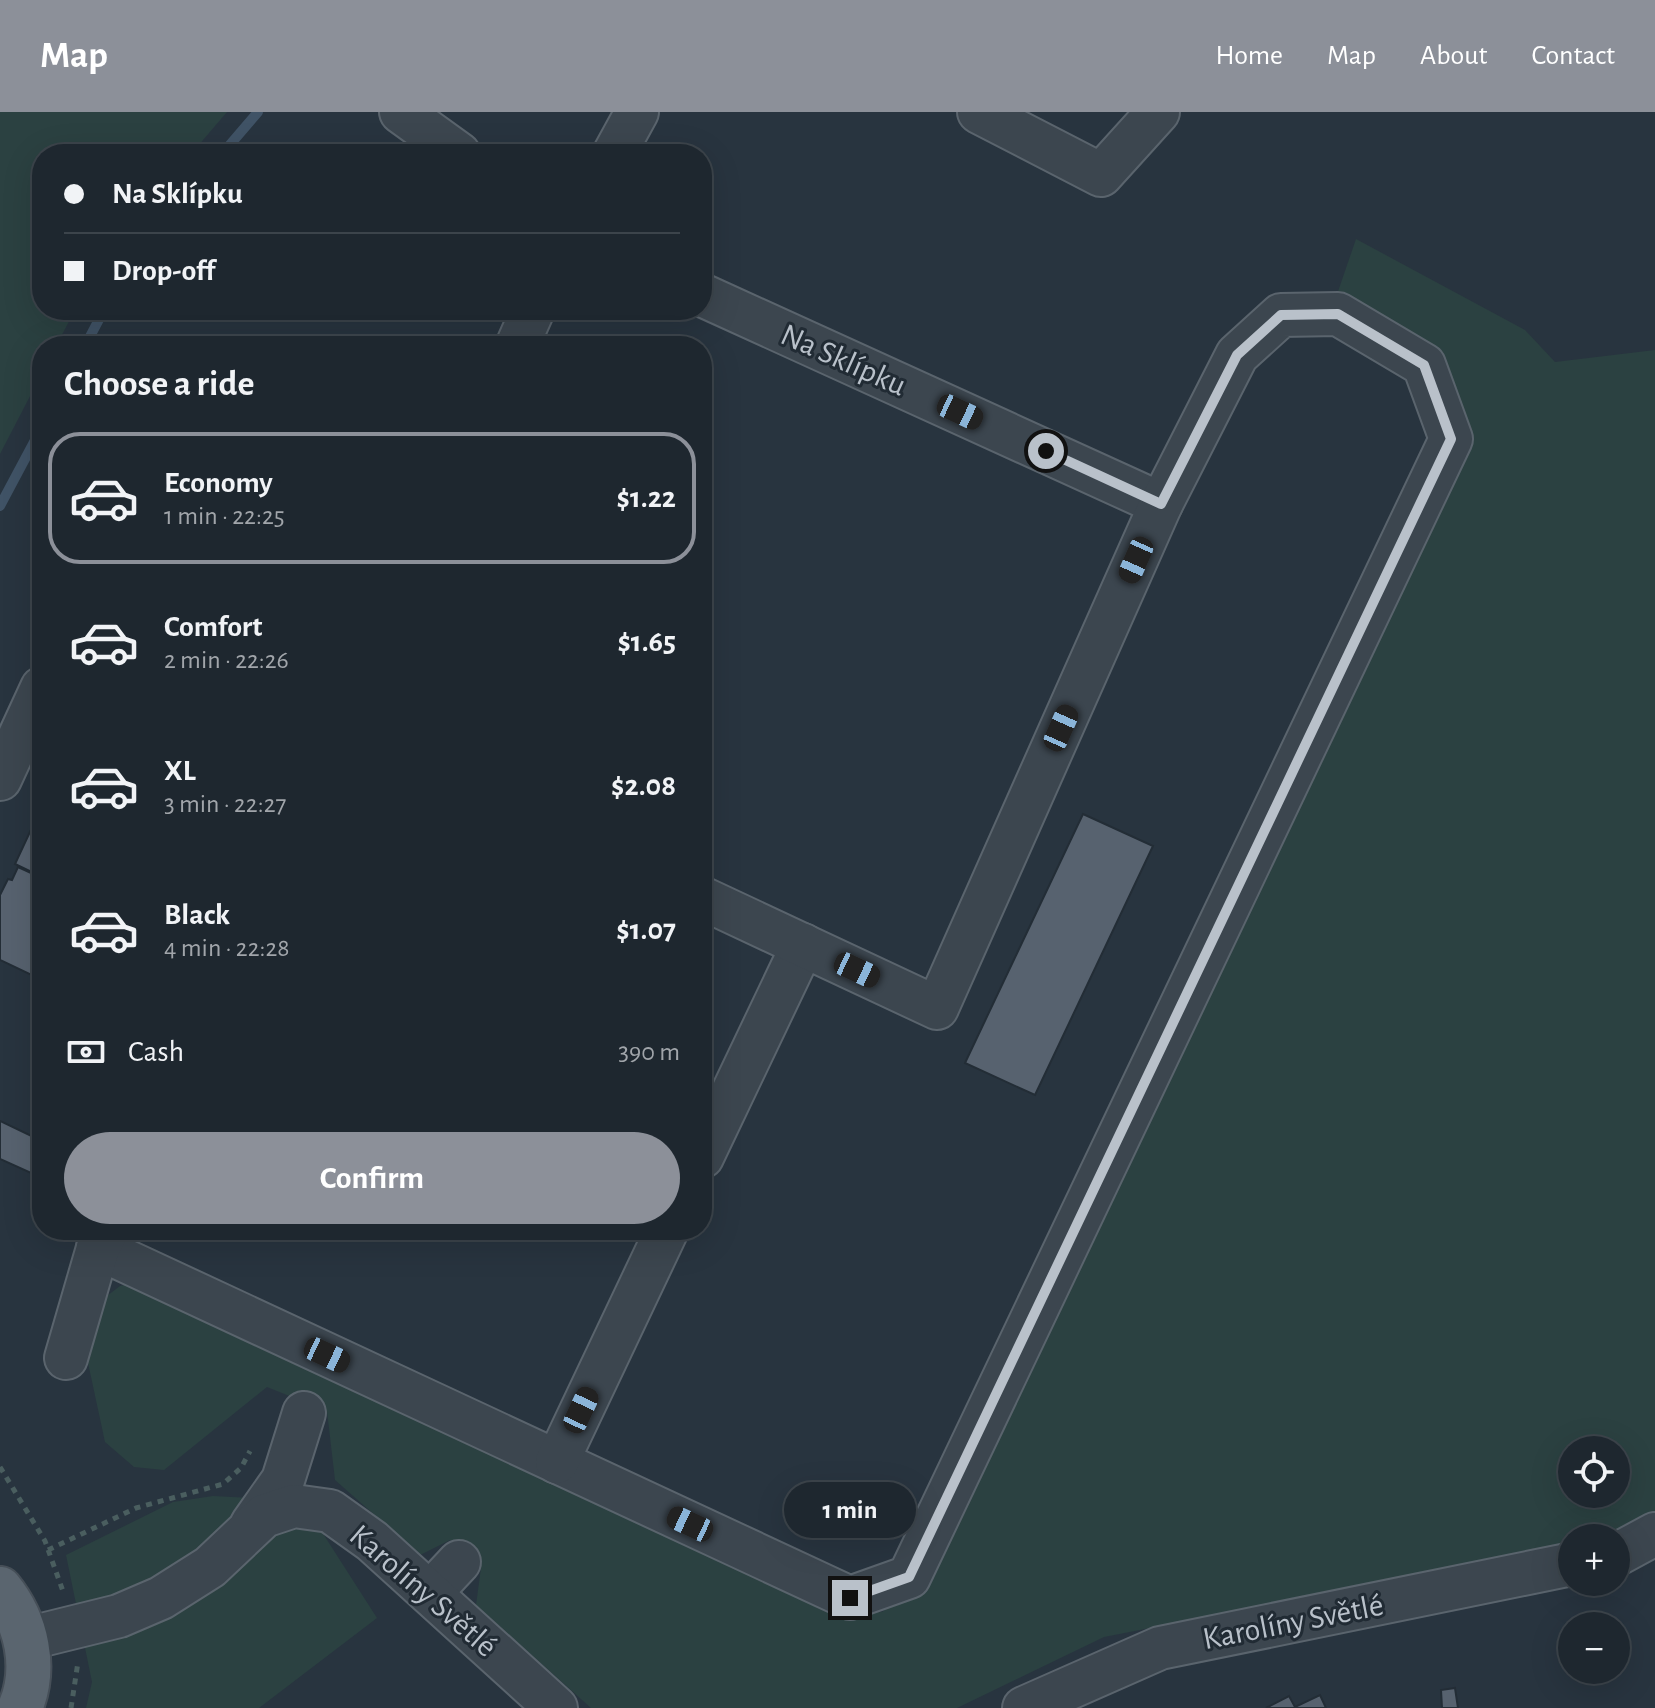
<!DOCTYPE html>
<meta charset="utf-8">
<style>
body{margin:0;font-family:"Alegreya Sans",sans-serif;background:#262f37;color:#f1f3f6;height:100vh;display:flex;flex-direction:column;font-size:30px;white-space:nowrap}
*{box-sizing:border-box;margin:0}
p{font-size:26px;color:#a1a5aa}
.icon{flex:none;width:44px;height:44px;fill:none;stroke:currentColor;stroke-width:2;stroke-linecap:round;stroke-linejoin:round}
.map{position:relative;flex:1;overflow:hidden}
.drawer{position:absolute;left:32px;top:224px;width:680px;height:904px;display:flex;flex-direction:column;background:#1e272f;border-radius:32px;box-shadow:0 8px 32px #0002,0 0 0 2px #3c444b}
.drawer>*{flex:none}
.hud{position:absolute;left:32px;top:32px;width:680px;height:176px;border-radius:32px;box-shadow:0 8px 32px #0002,0 0 0 2px #3c444b;display:grid;align-content:center;height:176px;padding:0 32px;background:#1e272f}
.buttons{position:absolute;left:1558px;top:1324px;display:grid;gap:16px}
.buttons a{display:grid;place-items:center;width:72px;height:72px;border-radius:50%;background:#1e272f;box-shadow:0 8px 32px #0002,0 0 0 2px #3c444b;font-size:40px}
.end{position:absolute;width:36px;height:36px;margin:-18px;border:10px solid #b9c1ca;background:#111;box-shadow:0 0 0 4px #111}
.from{border-radius:50%}
.bubble{position:absolute;height:56px;border-radius:28px;background:#1e272f;box-shadow:0 8px 32px #0002,0 0 0 2px #3c444b;font-size:26px;font-weight:700;line-height:56px;text-align:center}
.car{position:absolute;width:24px;height:48px;margin:-24px -12px;border-radius:10px;box-shadow:0 0 6px 2px #0007;background:linear-gradient(#222 24%,#8ab4d8 0 40%,#222 0 76%,#8ab4d8 0 86%,#222 0)}
.hud b{display:flex;align-items:center;gap:28px;height:76px;font-size:30px}
.hud b+b{border-top:2px solid #3c444b}
.hud i{width:20px;height:20px;background:#f1f3f6}
ul{padding:0;list-style:none}
li{display:flex;align-items:center;gap:24px;height:132px;margin:0 16px 12px;padding:0 16px;border:4px solid transparent;border-radius:32px}
li div{flex:1}
li b{display:block;font-size:30px}
li em{font-style:normal;font-weight:700}
li.active{border-color:#8c9099}
li>.icon{width:72px;height:72px;stroke-width:1.5}
h2{padding:0 32px;font-size:36px;line-height:96px}
.pay{display:flex;align-items:center;gap:20px;height:88px;padding:0 32px;font-size:30px}
.pay p{margin-inline-start:auto}
.action{display:flex;gap:16px;margin-top:auto;padding:16px 32px}
.action a{flex:1;height:92px;border-radius:48px;background:#8c9099;color:#fff;font-size:32px;font-weight:700;line-height:92px;text-align:center}
header{display:flex;align-items:center;gap:48px;box-sizing:border-box;height:112px;padding:0 40px;background:#8c9099;color:#fff}
header strong{font-size:38px}
nav{display:flex;gap:44px;margin-inline-start:auto;font-size:28px}
.map>svg:first-child{display:block}
.green{fill:#2b4141;fill-rule:evenodd}
.lines{fill:none;stroke-linecap:round;stroke-linejoin:round}
.stream{stroke:#405366;stroke-width:10}
.building{fill:#57626f;stroke:#232d36;stroke-width:2}
.minor-casing{stroke:#5a646d;stroke-width:46}
.major-casing{stroke:#464f58;stroke-width:48}
.path{stroke:#4a5e5f;stroke-width:5;stroke-dasharray:6 6;stroke-linecap:butt}
.minor{stroke:#3c464f;stroke-width:42}
.major{stroke:#5a656f;stroke-width:44}
.route{stroke:#b9c1ca;stroke-width:10}
.labels{text-anchor:middle;stroke-width:6;stroke-linejoin:round;paint-order:stroke}
.street-label{font-size:32px;fill:#b9c1ca;stroke:#212b34}
</style>
<header>
<strong>Map</strong>
<nav><a>Home</a><a>Map</a><a>About</a><a>Contact</a></nav>
</header>
<div class="map">
<svg width="1655" height="1596" viewBox="0 0 1655 1596">
<rect width="100%" height="100%" fill="#28343f"/>
<!-- green -->
<g class="green">
<path d="M0,0H227L191,42H42V198H75L56,234H42V261L0,342Z"/>
<path d="M1356,127L1525,218L1555,250L1655,238V1400L1608,1426H1572V1434L1104,1525L957,1596H591L476,1493L481,1456L450,1428L420,1443L335,1368L327,1299L267,1275L164,1358L134,1355L105,1330L85,1237L95,1193L120,1174L140,1169L831,1502L882,1500L920,1472L1463,323L1334,191ZM1572,1338H1616V1382H1572Z"/>
<path d="M213,1384L271,1387L313,1406L377,1506L259,1596H86L92,1570L66,1443L173,1390Z"/>
</g>
<g class="lines">
<!-- stream -->
<g class="stream">
<path d="M222,42L258,0"/>
<path d="M85,234L104,198"/>
<path d="M0,394L42,315"/>
</g>
</g>
<!-- building -->
<g class="building">
<path d="M42,694V765L15,752Z"/>
<path d="M1083,702L1153,734L1035,983L965,951Z"/>
<path d="M18,755L42,766V868L0,848V783L8,767L12,768Z"/>
<path d="M0,1009L42,1029V1038L31,1061L0,1047Z"/>
<path d="M1455,1576L1458,1596H1442L1441,1578Z"/>
<path d="M1320,1583L1326,1596H1266L1289,1584L1295,1595Z"/>
</g>
<g class="lines">
<defs>
<g id="minor">
<path d="M401,0L459,42"/>
<path d="M979,0L1101,63L1158,0"/>
<path d="M614,42L637,0"/>
<path d="M702,183L1161,392"/>
<path d="M517,234L533,198"/>
<path d="M0,667L42,576"/>
<path d="M702,1045L803,833"/>
<path d="M98,1136L850,1486L909,1465L1451,327L1424,253L1338,202L1281,203L1237,243L1161,392L937,896L702,786"/>
<path d="M66,1246L98,1136L107,1118"/>
<path d="M557,1350L667,1118"/>
<path d="M252,1412L283,1368L304,1301"/>
<path d="M1616,1443L1655,1422"/>
<path d="M430,1481L459,1450"/>
<path d="M26,1527L119,1504L161,1486L210,1455L264,1404L294,1394L330,1399L372,1429L556,1596"/>
<path d="M1024,1596L1160,1536L1572,1452"/>
</g>
<path id="major" d="M0,1477C27,1510 37,1556 20,1596"/>
</defs>
<!-- minor casing -->
<use href="#minor" class="minor-casing"/>
<!-- major casing -->
<use href="#major" class="major-casing"/>
<!-- path -->
<g class="path">
<path d="M0,1355L45,1429L64,1482"/>
<path d="M48,1438L136,1396L223,1372L241,1356L250,1339"/>
<path d="M71,1596L78,1550"/>
</g>
<!-- minor -->
<use href="#minor" class="minor"/>
<!-- major -->
<use href="#major" class="major"/>
</g>
<g class="lines">
<!-- route -->
<path class="route" d="M850,1486L909,1465L1451,327L1424,253L1338,202L1281,203L1237,243L1161,392L1046,339"/>
</g>
<g class="labels">
<!-- street labels -->
<g class="street-label">
<text transform="translate(844 247) rotate(24)" y="11">Na Sklípku</text>
<text transform="translate(424 1478) rotate(41)" y="11">Karolíny Světlé</text>
<text transform="translate(1293 1509) rotate(-11)" y="11">Karolíny Světlé</text>
</g>
</g>
</svg>
<div class="buttons">
<a><svg class="icon" aria-label="locate" viewBox="0 0 24 24"><circle cx="12" cy="12" r="6"/><path d="M12 2v4M12 18v4M2 12h4M18 12h4"/></svg></a>
<a>+</a>
<a>−</a>
</div>
<i class="end from" style="left:1046px;top:339px"></i>
<i class="end" style="left:850px;top:1486px"></i>
<div class="bubble" style="left:784px;top:1370px;width:132px">1 min</div>
<i class="car" style="left:960px;top:300px;rotate:115deg"></i>
<i class="car" style="left:1136px;top:448px;rotate:204deg"></i>
<i class="car" style="left:1061px;top:616px;rotate:24deg"></i>
<i class="car" style="left:857px;top:858px;rotate:115deg"></i>
<i class="car" style="left:327px;top:1243px;rotate:115deg"></i>
<i class="car" style="left:581px;top:1298px;rotate:25deg"></i>
<i class="car" style="left:690px;top:1412px;rotate:295deg"></i>
<div class="hud">
<b><i class="from"></i>Na Sklípku</b>
<b><i></i>Drop-off</b>
</div>
<section class="drawer">
<h2>Choose a ride</h2>
<ul>
<li class="active"><svg class="icon" aria-label="car" viewBox="0 0 24 24"><path d="M5 17H2v-5l4-1 3-4h7l3 4 3 1v5h-3M9 17h6M6 11h13"/><circle cx="7" cy="17" r="2"/><circle cx="17" cy="17" r="2"/></svg><div><b>Economy</b><p>1 min · 22:25</p></div><em>$1.22</em></li>
<li><svg class="icon" aria-label="car" viewBox="0 0 24 24"><path d="M5 17H2v-5l4-1 3-4h7l3 4 3 1v5h-3M9 17h6M6 11h13"/><circle cx="7" cy="17" r="2"/><circle cx="17" cy="17" r="2"/></svg><div><b>Comfort</b><p>2 min · 22:26</p></div><em>$1.65</em></li>
<li><svg class="icon" aria-label="car" viewBox="0 0 24 24"><path d="M5 17H2v-5l4-1 3-4h7l3 4 3 1v5h-3M9 17h6M6 11h13"/><circle cx="7" cy="17" r="2"/><circle cx="17" cy="17" r="2"/></svg><div><b>XL</b><p>3 min · 22:27</p></div><em>$2.08</em></li>
<li><svg class="icon" aria-label="car" viewBox="0 0 24 24"><path d="M5 17H2v-5l4-1 3-4h7l3 4 3 1v5h-3M9 17h6M6 11h13"/><circle cx="7" cy="17" r="2"/><circle cx="17" cy="17" r="2"/></svg><div><b>Black</b><p>4 min · 22:28</p></div><em>$1.07</em></li>
</ul>
<div class="pay"><svg class="icon" aria-label="cash" viewBox="0 0 24 24"><path d="M3 7h18v10H3z"/><circle cx="12" cy="12" r="2"/></svg>Cash<p>390 m</p></div>
<div class="action"><a>Confirm</a></div>
</section>
</div>
